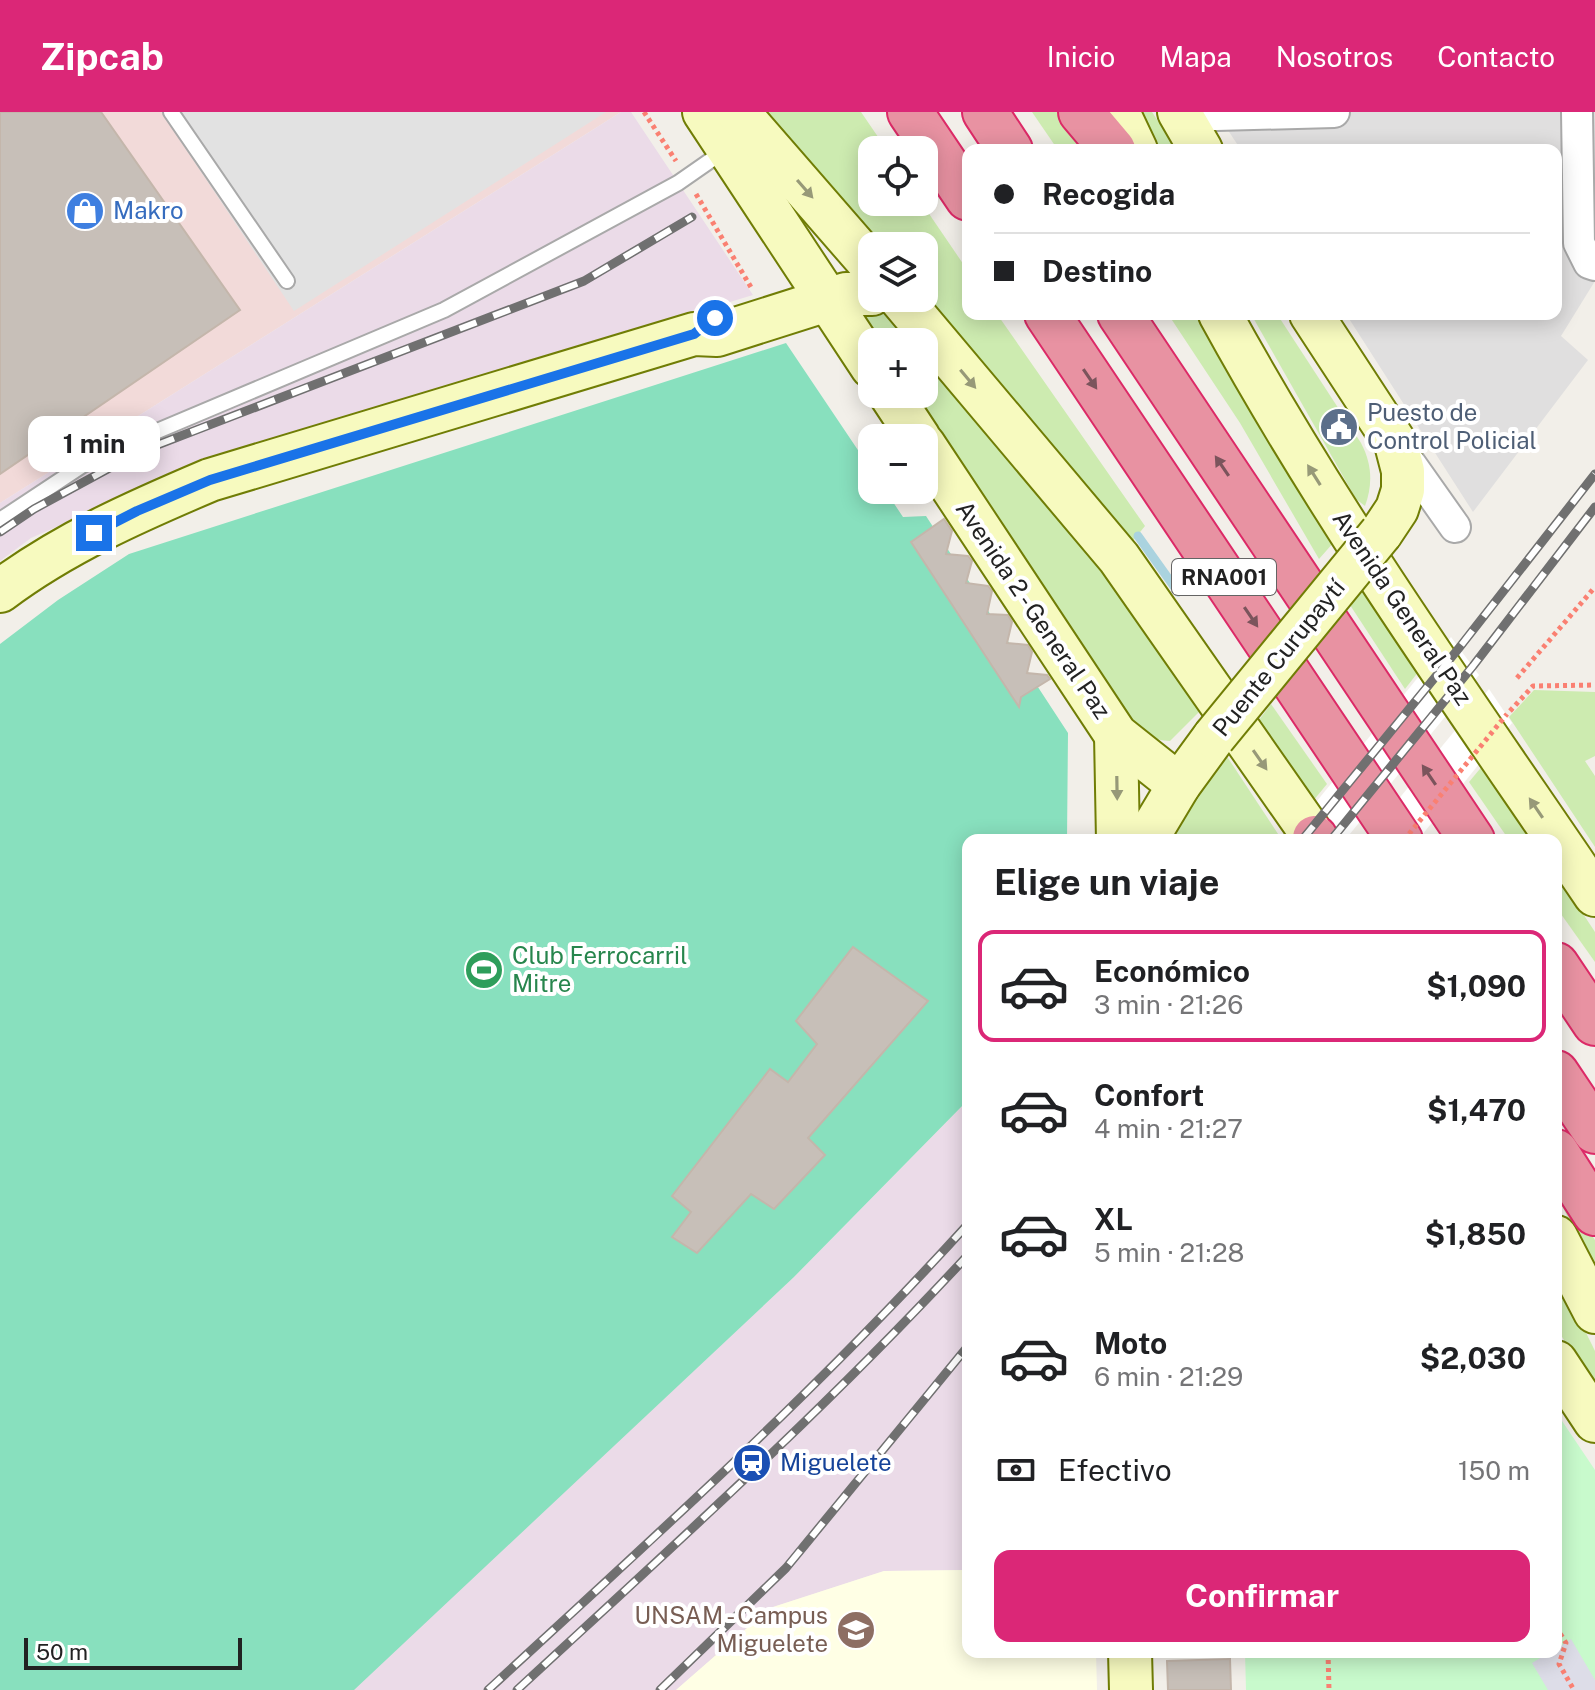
<!DOCTYPE html>
<html lang="es">
<meta charset="utf-8">
<style>
body{margin:0;font-family:"Public Sans",sans-serif;background:#f6f6f6;color:#202124;height:100vh;display:flex;flex-direction:column;font-size:30px;white-space:nowrap}
*{box-sizing:border-box;margin:0}
p{font-size:26px;color:#757577}
.icon{flex:none;width:44px;height:44px;fill:none;stroke:currentColor;stroke-width:2;stroke-linecap:round;stroke-linejoin:round}
.map{position:relative;flex:1;overflow:hidden}
.sheet{position:absolute;left:962px;top:722px;width:600px;height:824px;display:flex;flex-direction:column;background:#fff;border-radius:16px;box-shadow:0 4px 20px #0003}
.sheet>*{flex:none}
.top-card{position:absolute;left:962px;top:32px;width:600px;height:176px;border-radius:16px;box-shadow:0 4px 20px #0003;display:grid;align-content:center;height:176px;padding:0 32px;background:#fff}
.controls{position:absolute;left:858px;top:24px;display:grid;gap:16px}
.controls a{display:grid;place-items:center;width:80px;height:80px;border-radius:16px;background:#fff;box-shadow:0 4px 20px #0003;font-size:40px}
.scale{position:absolute;left:24px;bottom:20px;width:218px;box-sizing:border-box;padding-left:8px;border:4px solid #222;border-top:0;font-size:22px;line-height:28px;white-space:nowrap;color:#222;-webkit-text-stroke:6px #fff;paint-order:stroke}
.end{position:absolute;width:36px;height:36px;margin:-18px;border:10px solid #1a73e8;background:#fff;box-shadow:0 0 0 4px #fff}
.from{border-radius:50%}
.bubble{position:absolute;height:56px;border-radius:16px;background:#fff;box-shadow:0 4px 20px #0003;font-size:26px;font-weight:700;line-height:56px;text-align:center}
.top-card b{display:flex;align-items:center;gap:28px;height:76px;font-size:30px}
.top-card b+b{border-top:2px solid #e0e0e0}
.top-card i{width:20px;height:20px;background:#202124}
ul{padding:0;list-style:none}
li{display:flex;align-items:center;gap:24px;height:112px;margin:0 16px 12px;padding:0 16px;border:4px solid transparent;border-radius:16px}
li div{flex:1}
li b{display:block;font-size:30px}
li em{font-style:normal;font-weight:700}
li.on{border-color:#db2777}
li>.icon{width:72px;height:72px;stroke-width:1.5}
h2{padding:0 32px;font-size:36px;line-height:96px}
.pay{display:flex;align-items:center;gap:20px;height:88px;padding:0 32px;font-size:30px}
.pay p{margin-inline-start:auto}
.button{display:flex;gap:16px;margin-top:auto;padding:16px 32px}
.button a{flex:1;height:92px;border-radius:16px;background:#db2777;color:#fff;font-size:32px;font-weight:700;line-height:92px;text-align:center}
header{display:flex;align-items:center;gap:48px;box-sizing:border-box;height:112px;padding:0 40px;background:#db2777;color:#fff}
header strong{font-size:38px}
nav{display:flex;gap:44px;margin-inline-start:auto;font-size:28px}
.map>svg:first-child{display:block}
.residential{fill:#e0dfdf}
.commercial{fill:#f2dad9}
.industrial{fill:#ebdbe8}
.education{fill:#ffffe5}
.grass{fill:#cdebb0}
.park{fill:#c8facc}
.pitch{fill:#88e0be}
.parking{fill:#e2e2e2}
.plaza{fill:#dddde8}
.pier{fill:#fff}
.lines{fill:none;stroke-linecap:round;stroke-linejoin:round}
.stream{stroke:#aad3df;stroke-width:9}
.building{fill:#c7bfb8;stroke:#c4b6ab;stroke-width:2}
.lane-casing{stroke:#a9a9a9;stroke-width:18}
.street-casing{stroke:#a9a9a9;stroke-width:34}
.secondary-casing{stroke:#707d05;stroke-width:46}
.highway-casing{stroke:#dc2a67;stroke-width:48}
.path{stroke:#fa8072;stroke-width:5;stroke-dasharray:4 4;stroke-linecap:butt}
.lane{stroke:#fff;stroke-width:14}
.street{stroke:#fff;stroke-width:30}
.secondary{stroke:#f7fabf;stroke-width:42}
.highway{stroke:#e892a2;stroke-width:44}
.rail-casing{stroke:#707070;stroke-width:9}
.rail{stroke:#fff;stroke-width:6;stroke-dasharray:18;stroke-linecap:butt}
.secondary-bridge-casing{stroke:#707d05;stroke-width:46;stroke-linecap:butt}
.path-bridge{stroke:#fa8072;stroke-width:5;stroke-dasharray:4 4;stroke-linecap:butt}
.secondary-bridge{stroke:#f7fabf;stroke-width:42}
.oneway{fill:#979978}
.oneway2{fill:#7b545c}
.route{stroke:#1a73e8;stroke-width:10}
.labels{text-anchor:middle;stroke-width:8;stroke-linejoin:round;paint-order:stroke}
.shield{fill:#fff;stroke:#646464;stroke-width:2}
.shield-label{font-size:22px;font-weight:bold;fill:#222}
.shop-label{font-size:24px;fill:#366cbe;stroke:#fff;text-anchor:start}
.service-label{font-size:24px;fill:#4e5e75;stroke:#fff;text-anchor:start}
.street-label{font-size:24px;fill:#222;stroke:#fff}
.leisure-label{font-size:24px;fill:#27864d;stroke:#fff;text-anchor:start}
.transit-label{font-size:24px;fill:#164399;stroke:#fff;text-anchor:start}
.education-label{font-size:24px;fill:#785e54;stroke:#fff;text-anchor:end}
</style>
<header>
<strong>Zipcab</strong>
<nav><a>Inicio</a><a>Mapa</a><a>Nosotros</a><a>Contacto</a></nav>
</header>
<div class="map">
<svg width="1595" height="1578" viewBox="0 0 1595 1578">
<rect width="100%" height="100%" fill="#f2efe9"/>
<!-- residential -->
<path class="residential" d="M1216,0H1595V169L1561,224L1588,248L1473,400L1346,202H1556V38H1241Z"/>
<!-- commercial -->
<path class="commercial" d="M0,0H621L0,391Z"/>
<!-- industrial -->
<g class="industrial">
<path d="M621,0H631L753,183L211,347L31,426L0,449V391Z"/>
<path d="M968,988V1458L884,1459L770,1496L676,1578H352L794,1165Z"/>
</g>
<!-- education -->
<path class="education" d="M968,1458V1540H1096L1097,1578H676L770,1496L884,1459Z"/>
<!-- grass -->
<g class="grass">
<path d="M755,0H861L887,38H872V90H921L968,159V202H997L1145,414L1132,430L924,186V134H873Z"/>
<path d="M1032,0H1066L1092,38H1058Z"/>
<path d="M1139,0H1152L1177,38H1158Z"/>
<path d="M870,191L885,199L911,230H878L856,197Z"/>
<path d="M1168,202H1198L1334,430L1319,447L1240,311Z"/>
<path d="M1251,202H1277L1361,331C1372,352 1373,372 1365,394L1356,387Z"/>
<path d="M924,244L1097,445L1202,597L1170,629C1152,628 1145,622 1133,609L913,282H924Z"/>
<path d="M1364,475L1419,559L1405,577L1350,493Z"/>
<path d="M1534,578L1595,580V644L1585,649L1595,664V735L1509,605Z"/>
<path d="M1271,592L1327,672L1313,689L1259,608Z"/>
<path d="M1226,643L1282,728H1165Z"/>
<path d="M1484,652L1534,728H1509L1469,670Z"/>
<path d="M1556,761L1595,820V850L1556,795Z"/>
<path d="M1556,1072L1595,1128V1159L1556,1082Z"/>
<path d="M1556,1160L1595,1239V1274L1556,1216Z"/>
</g>
<!-- park -->
<path class="park" d="M1556,1300L1595,1358V1578H1246L1245,1540H1556Z"/>
<!-- pitch -->
<path class="pitch" d="M786,231L872,359V378H885L903,405L926,404L1068,621L1067,728H968V988L794,1165L354,1578H0V532L58,488L129,442Z"/>
<!-- parking -->
<path class="parking" d="M161,0H606L294,199Z"/>
<!-- plaza -->
<path class="plaza" d="M1571,1527L1595,1568V1578H1548L1532,1551L1550,1540H1556V1537Z"/>
<!-- pier -->
<g class="pier">
<path d="M1451,525L1479,563L1345,728H1285Z"/>
<path d="M1489,577L1512,611L1418,728H1365Z"/>
</g>
<g class="lines">
<!-- stream -->
<path class="stream" d="M1138,424L1178,480"/>
</g>
<!-- building -->
<g class="building">
<path d="M0,0H101L240,198L0,362Z"/>
<path d="M944,407L952,419L946,442L968,444L972,449L966,471L988,474L992,479L987,502L1008,503L1012,510L1007,531L1028,533L1032,540L1027,561L1047,563L1050,567L1021,585L1019,595L911,430Z"/>
<path d="M853,835L928,889L808,1026L825,1043L774,1097L751,1082L697,1141L672,1125L691,1100L672,1084L770,957L788,970L817,932L796,909Z"/>
<path d="M1230,1547L1231,1578H1168L1167,1549Z"/>
</g>
<g class="lines">
<defs>
<g id="lane">
<path d="M171,0L287,169"/>
<path d="M0,408L83,353L143,325L444,198L678,71L724,39"/>
</g>
<g id="street">
<path d="M1577,0L1579,131L1589,151L1595,153"/>
<path d="M1180,4L1334,0"/>
<path d="M1402,340L1455,415"/>
</g>
<g id="secondary">
<path d="M704,0L872,255"/>
<path d="M738,0L872,154"/>
<path d="M1118,0L1136,38"/>
<path d="M1179,0L1201,38"/>
<path d="M900,186L1119,446L1316,728"/>
<path d="M1220,202C1331,405 1466,593 1595,783"/>
<path d="M1311,202L1396,332L1403,359V378L1397,397L1381,421"/>
<path d="M890,282L919,326"/>
<path d="M924,333L1116,623L1179,673"/>
<path d="M0,479C64,431 137,399 210,368L694,222L717,223L846,182H872"/>
<path d="M1116,623L1118,728"/>
<path d="M1146,728L1179,673L1214,625"/>
<path d="M1556,1125L1595,1200"/>
<path d="M1556,1250L1595,1309"/>
<path d="M1130,1540L1131,1578"/>
</g>
<g id="highway">
<path d="M910,0L968,86"/>
<path d="M985,0L1010,38"/>
<path d="M1081,0L1113,38"/>
<path d="M1047,202L1400,728"/>
<path d="M1120,202L1472,728"/>
<path d="M1315,726L1316,728"/>
<path d="M1556,853L1595,911"/>
<path d="M1556,961L1595,1019"/>
<path d="M1556,1040L1595,1101"/>
</g>
</defs>
<!-- lane casing -->
<use href="#lane" class="lane-casing"/>
<!-- street casing -->
<use href="#street" class="street-casing"/>
<!-- secondary casing -->
<use href="#secondary" class="secondary-casing"/>
<!-- highway casing -->
<use href="#highway" class="highway-casing"/>
<!-- path -->
<g class="path">
<path d="M644,0L676,49"/>
<path d="M696,82L752,177"/>
<path d="M1517,566L1595,475"/>
<path d="M1510,599L1533,574L1595,573"/>
<path d="M1556,1515L1566,1531L1559,1552L1574,1578"/>
<path d="M1328,1540L1329,1578"/>
</g>
<!-- lane -->
<use href="#lane" class="lane"/>
<!-- street -->
<use href="#street" class="street"/>
<!-- secondary -->
<use href="#secondary" class="secondary"/>
<!-- highway -->
<use href="#highway" class="highway"/>
<defs>
<g id="rail">
<path d="M0,420L34,397L139,340L584,169L692,105"/>
<path d="M1302,728L1459,536L1595,362"/>
<path d="M1331,728L1473,554L1595,395"/>
<path d="M488,1578C652,1427 818,1278 968,1112"/>
<path d="M517,1578C671,1436 826,1297 968,1143"/>
<path d="M660,1578L786,1456L968,1234"/>
</g>
</defs>
<!-- rail casing -->
<use href="#rail" class="rail-casing"/>
<!-- rail -->
<use href="#rail" class="rail"/>
<defs>
<path id="secondary-bridge" d="M1214,625L1381,421"/>
</defs>
<!-- secondary-bridge casing -->
<use href="#secondary-bridge" class="secondary-bridge-casing"/>
<!-- path-bridge -->
<path class="path-bridge" d="M1404,728L1507,602"/>
<!-- secondary-bridge -->
<use href="#secondary-bridge" class="secondary-bridge"/>
</g>
<!-- one-way arrows -->
<defs><path id="oneway-solid" d="M-6-.8H1V-3.2L6.5 0L1 3.2V.8H-6Z" transform="scale(2)"/></defs>
<g class="oneway">
<use href="#oneway-solid" transform="translate(805 77) rotate(49)"/>
<use href="#oneway-solid" transform="translate(968 267) rotate(50)"/>
<use href="#oneway-solid" transform="translate(1314 363) rotate(-122)"/>
<use href="#oneway-solid" transform="translate(1260 648) rotate(55)"/>
<use href="#oneway-solid" transform="translate(1117 676) rotate(89)"/>
<use href="#oneway-solid" transform="translate(1536 696) rotate(-124)"/>
</g>
<g class="oneway2">
<use href="#oneway-solid" transform="translate(1090 267) rotate(56)"/>
<use href="#oneway-solid" transform="translate(1222 354) rotate(-124)"/>
<use href="#oneway-solid" transform="translate(1251 505) rotate(56)"/>
<use href="#oneway-solid" transform="translate(1429 663) rotate(-124)"/>
</g>
<g class="lines">
<!-- route -->
<path class="route" d="M94,421L137,399L210,368L694,222L715,206"/>
</g>
<!-- icons -->
<defs>
<symbol id="shop-disc" viewBox="-11 -11 22 22"><circle r="9.5" fill="#3f7fe0" stroke="#fff"/><path d="M-5-2.5h2.3a2.7 3.5 0 0 1 5.4 0H5L5.5 6h-11ZM-1.5-2.5h3a1.5 2.3 0 0 0-3 0Z" fill="#fff"/></symbol>
<symbol id="civic-disc" viewBox="-11 -11 22 22"><circle r="9.5" fill="#5c6f8a" stroke="#fff"/><path d="M-.6-6.5H3V-4.5H.6V-3L4-1V1h2V6H-6V1h2V-1L-.6-3ZM-1.2 2.5V6h2.4V2.5Z" fill="#fff"/></symbol>
<symbol id="stadium-disc" viewBox="-11 -11 22 22"><circle r="9.5" fill="#2e9e5b" stroke="#fff"/><path d="M0-5a6.5 5 0 1 0 0 10a6.5 5 0 1 0 0-10ZM-3.5-1.8h7v3.6h-7Z" fill="#fff"/></symbol>
<symbol id="station-disc" viewBox="-11 -11 22 22"><circle r="9.5" fill="#1a4fb4" stroke="#fff"/><path d="M-3-6H3Q5-6 5-4V2Q5 4 3 4L4.5 6H3L1.5 4h-3L-3 6H-4.5L-3 4Q-5 4-5 2V-4Q-5-6-3-6ZM-3.5-4v3h7v-3ZM-3.5 1v1.5H-2V1ZM2 1v1.5H3.5V1Z" fill="#fff"/></symbol>
<symbol id="university-disc" viewBox="-11 -11 22 22"><circle r="9.5" fill="#8d6e63" stroke="#fff"/><path d="M0-5L7-2L0 1L-7-2ZM-4 1L0 2.5L4 1V4Q0 6-4 4Z" fill="#fff"/></symbol>
</defs>
<g fill-rule="evenodd">
<use href="#shop-disc" x="63" y="77" width="44" height="44"/>
<use href="#civic-disc" x="1317" y="293" width="44" height="44"/>
<use href="#stadium-disc" x="462" y="836" width="44" height="44"/>
<use href="#station-disc" x="730" y="1329" width="44" height="44"/>
<use href="#university-disc" x="834" y="1496" width="44" height="44"/>
</g>
<g class="labels">
<!-- shield labels -->
<rect class="shield" x="1172" y="447" width="104" height="36" rx="6"/>
<g class="shield-label">
<text x="1224" y="473">RNA001</text>
</g>
<!-- shop labels -->
<g class="shop-label">
<text x="113" y="107">Makro</text>
</g>
<!-- service labels -->
<g class="service-label">
<text x="1367" y="309">Puesto de<tspan x="1367" dy="28">Control Policial</tspan></text>
</g>
<!-- street labels -->
<g class="street-label">
<text transform="translate(1402 496) rotate(56)" y="8">Avenida General Paz</text>
<text transform="translate(1033 498) rotate(56)" y="8">Avenida 2 - General Paz</text>
<text transform="translate(1279 546) rotate(-51)" y="8">Puente Curupaytí</text>
</g>
<!-- leisure labels -->
<g class="leisure-label">
<text x="512" y="852">Club Ferrocarril<tspan x="512" dy="28">Mitre</tspan></text>
</g>
<!-- transit labels -->
<g class="transit-label">
<text x="780" y="1359">Miguelete</text>
</g>
<!-- education labels -->
<g class="education-label">
<text x="828" y="1512">UNSAM - Campus<tspan x="828" dy="28">Miguelete</tspan></text>
</g>
</g>
</svg>
<div class="controls">
<a><svg class="icon" aria-label="locate" viewBox="0 0 24 24"><circle cx="12" cy="12" r="6"/><path d="M12 2v4M12 18v4M2 12h4M18 12h4"/></svg></a>
<a><svg class="icon" aria-label="layers" viewBox="0 0 24 24"><path d="M12 4l9 5-9 5-9-5zM3 14l9 5 9-5"/></svg></a>
<a>+</a>
<a>−</a>
</div>
<div class="scale">50 m</div>
<i class="end from" style="left:715px;top:206px"></i>
<i class="end" style="left:94px;top:421px"></i>
<div class="bubble" style="left:28px;top:304px;width:132px">1 min</div>
<div class="top-card">
<b><i class="from"></i>Recogida</b>
<b><i></i>Destino</b>
</div>
<section class="sheet">
<h2>Elige un viaje</h2>
<ul>
<li class="on"><svg class="icon" aria-label="car" viewBox="0 0 24 24"><path d="M5 17H2v-5l4-1 3-4h7l3 4 3 1v5h-3M9 17h6M6 11h13"/><circle cx="7" cy="17" r="2"/><circle cx="17" cy="17" r="2"/></svg><div><b>Económico</b><p>3 min · 21:26</p></div><em>$1,090</em></li>
<li><svg class="icon" aria-label="car" viewBox="0 0 24 24"><path d="M5 17H2v-5l4-1 3-4h7l3 4 3 1v5h-3M9 17h6M6 11h13"/><circle cx="7" cy="17" r="2"/><circle cx="17" cy="17" r="2"/></svg><div><b>Confort</b><p>4 min · 21:27</p></div><em>$1,470</em></li>
<li><svg class="icon" aria-label="car" viewBox="0 0 24 24"><path d="M5 17H2v-5l4-1 3-4h7l3 4 3 1v5h-3M9 17h6M6 11h13"/><circle cx="7" cy="17" r="2"/><circle cx="17" cy="17" r="2"/></svg><div><b>XL</b><p>5 min · 21:28</p></div><em>$1,850</em></li>
<li><svg class="icon" aria-label="car" viewBox="0 0 24 24"><path d="M5 17H2v-5l4-1 3-4h7l3 4 3 1v5h-3M9 17h6M6 11h13"/><circle cx="7" cy="17" r="2"/><circle cx="17" cy="17" r="2"/></svg><div><b>Moto</b><p>6 min · 21:29</p></div><em>$2,030</em></li>
</ul>
<div class="pay"><svg class="icon" aria-label="cash" viewBox="0 0 24 24"><path d="M3 7h18v10H3z"/><circle cx="12" cy="12" r="2"/></svg>Efectivo<p>150 m</p></div>
<div class="button"><a>Confirmar</a></div>
</section>
</div>
